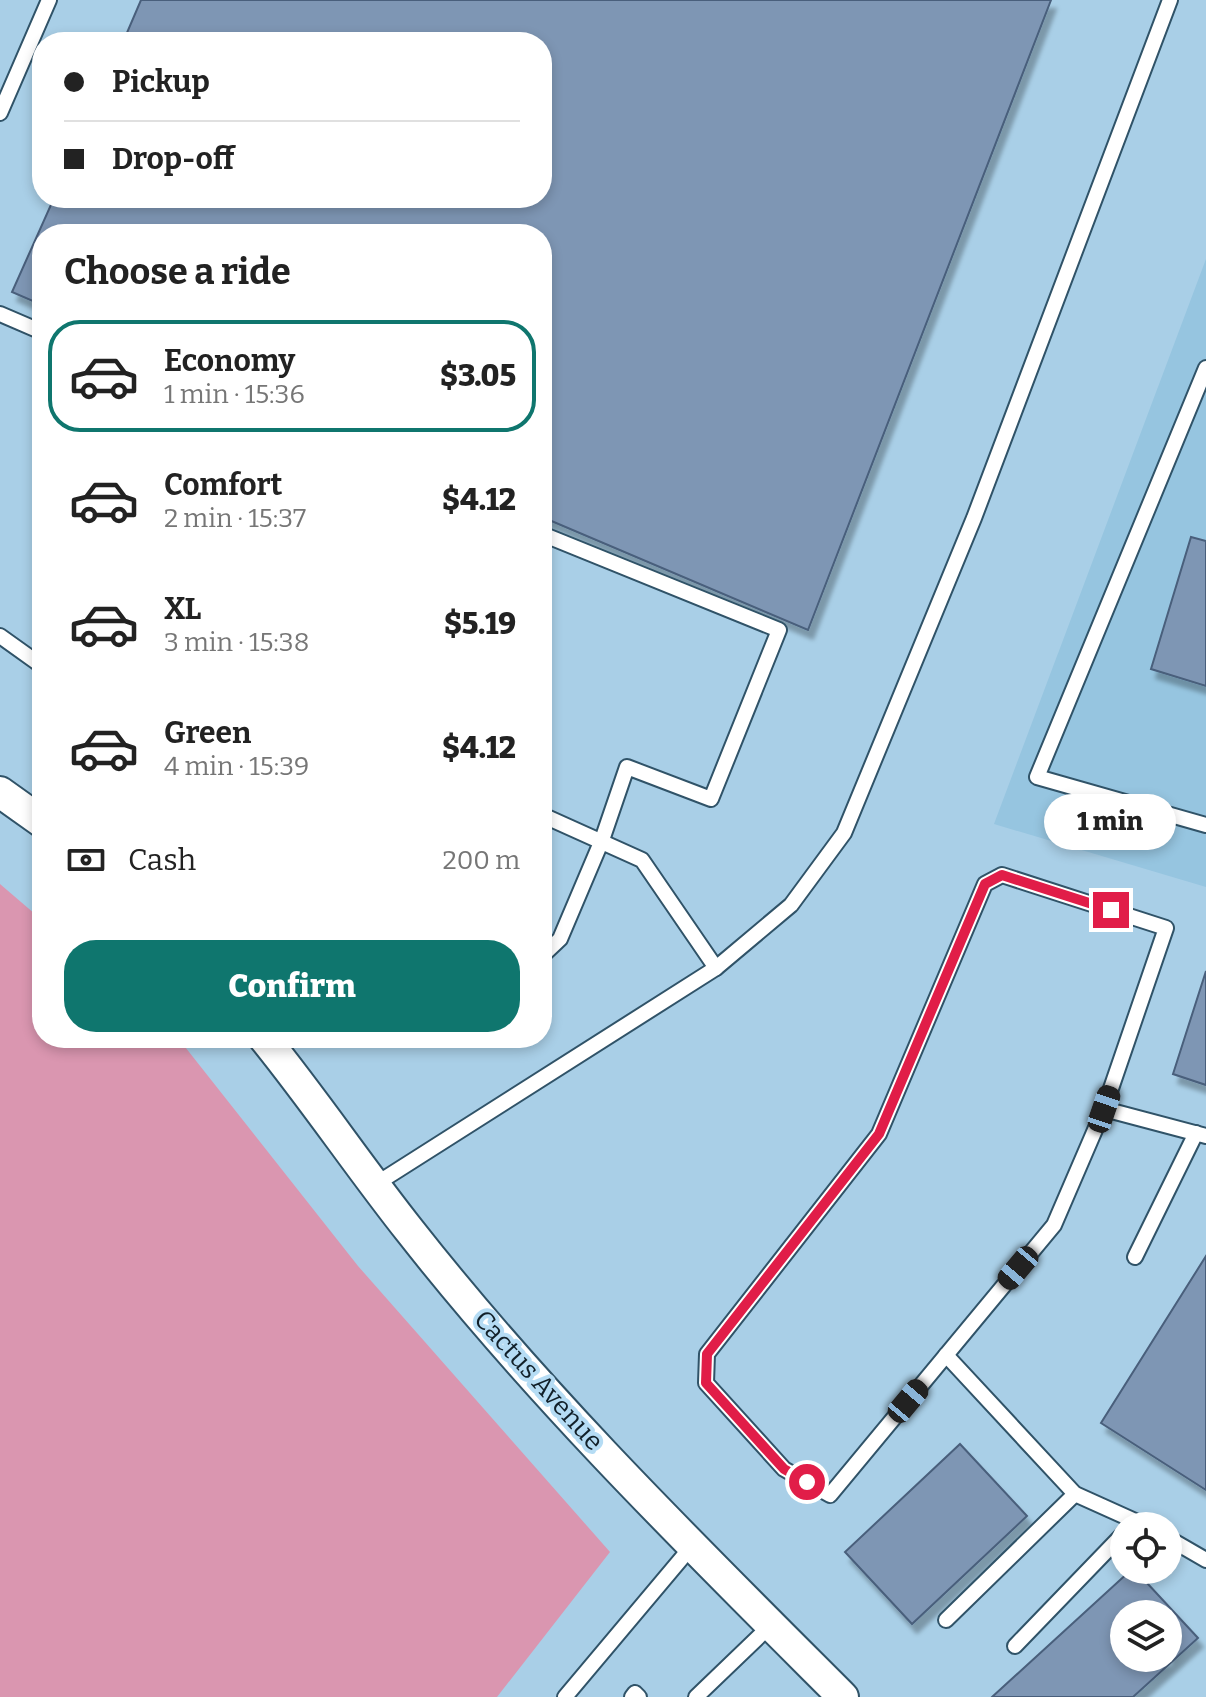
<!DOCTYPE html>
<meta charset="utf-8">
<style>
body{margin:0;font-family:Bitter,serif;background:#f6f6f6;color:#222;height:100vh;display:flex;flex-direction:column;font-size:30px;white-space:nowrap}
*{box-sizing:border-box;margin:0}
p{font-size:26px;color:#767676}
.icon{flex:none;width:44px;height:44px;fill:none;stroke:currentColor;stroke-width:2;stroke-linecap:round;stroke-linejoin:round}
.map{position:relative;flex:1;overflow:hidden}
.panel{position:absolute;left:32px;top:224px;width:520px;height:824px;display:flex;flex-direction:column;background:#fff;border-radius:32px;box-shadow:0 4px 12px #0003}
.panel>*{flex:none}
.hud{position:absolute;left:32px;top:32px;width:520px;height:176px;border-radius:32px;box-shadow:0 4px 12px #0003;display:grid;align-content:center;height:176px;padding:0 32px;background:#fff}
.controls{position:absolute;left:1110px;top:1512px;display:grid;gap:16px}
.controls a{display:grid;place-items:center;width:72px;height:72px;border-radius:50%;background:#fff;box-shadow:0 4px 12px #0003;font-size:40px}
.end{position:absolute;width:36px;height:36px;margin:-18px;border:10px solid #e11d48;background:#fff;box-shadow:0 0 0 4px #fff}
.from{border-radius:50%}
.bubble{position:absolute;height:56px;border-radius:28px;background:#fff;box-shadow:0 4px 12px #0003;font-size:26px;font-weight:800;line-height:56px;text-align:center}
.car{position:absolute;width:24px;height:48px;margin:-24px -12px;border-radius:10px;box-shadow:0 0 6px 2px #0007;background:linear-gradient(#222 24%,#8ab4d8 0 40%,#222 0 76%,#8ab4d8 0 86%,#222 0)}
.hud b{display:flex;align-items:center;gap:28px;height:76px;font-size:30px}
.hud b+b{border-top:2px solid #e0e0e0}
.hud i{width:20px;height:20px;background:#222}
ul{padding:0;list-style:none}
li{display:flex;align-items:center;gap:24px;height:112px;margin:0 16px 12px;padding:0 16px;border:4px solid transparent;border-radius:32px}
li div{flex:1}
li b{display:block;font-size:30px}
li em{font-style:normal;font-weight:800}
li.active{border-color:#0f766e}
li>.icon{width:72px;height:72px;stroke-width:1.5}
h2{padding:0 32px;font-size:36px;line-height:96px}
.pay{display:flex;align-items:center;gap:20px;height:88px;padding:0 32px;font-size:30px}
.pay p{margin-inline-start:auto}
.button{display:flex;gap:16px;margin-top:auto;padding:16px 32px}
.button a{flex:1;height:92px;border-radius:32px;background:#0f766e;color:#fff;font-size:32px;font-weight:800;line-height:92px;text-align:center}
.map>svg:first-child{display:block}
.built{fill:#96c5e0}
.green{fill:#da96b0}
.building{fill:#7e96b4;stroke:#495f7b;stroke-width:2;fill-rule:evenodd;filter:url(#shadow)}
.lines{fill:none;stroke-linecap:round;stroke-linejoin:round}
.lane-casing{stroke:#305368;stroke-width:18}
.street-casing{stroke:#305368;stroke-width:34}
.lane{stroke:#fff;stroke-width:14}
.street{stroke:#fff;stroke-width:30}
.route{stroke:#e11d48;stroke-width:10}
.labels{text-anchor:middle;stroke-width:8;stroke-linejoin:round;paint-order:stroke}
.street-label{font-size:26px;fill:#112029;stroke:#b5dcf4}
</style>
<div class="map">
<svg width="1206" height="1697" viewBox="0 0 1206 1697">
<defs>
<filter id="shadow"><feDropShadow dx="5" dy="9" stdDeviation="2" flood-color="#0004"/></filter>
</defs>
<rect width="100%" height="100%" fill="#a9cfe7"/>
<!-- built -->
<path class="built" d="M1206,259V887L994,824Z"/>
<!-- green -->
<path class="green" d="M0,884L42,920V1038H178L358,1266L610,1552L497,1697H0Z"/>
<!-- building -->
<g class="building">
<path d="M141,0H1051L808,630L542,517V234H42V305L12,292L54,198H542V42H123Z"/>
<path d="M1191,537L1206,541V686L1151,669Z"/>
<path d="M1206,971V1085L1173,1074Z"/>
<path d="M1206,1256V1490L1101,1423Z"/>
<path d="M960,1444L1027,1516L912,1624L845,1552Z"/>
<path d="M1131,1570H1135L1198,1638L1133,1697H992ZM1124,1614H1168V1658H1124Z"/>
</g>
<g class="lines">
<defs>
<g id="lane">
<path d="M0,113L49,0"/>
<path d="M0,314L42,332"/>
<path d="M1206,368L1037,777L1206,825"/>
<path d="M542,534L779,630L711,799L627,767L602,840L560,939L542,956"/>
<path d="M0,636L42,666"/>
<path d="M542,815L642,860L716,968"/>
<path d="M1002,875L1166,928L1104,1109L1054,1225L830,1495L784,1469L706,1383L707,1354L879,1134L985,884Z"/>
<path d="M1104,1109L1206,1136"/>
<path d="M376,1184L716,968L791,905L844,833L974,518L1170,0"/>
<path d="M1135,1257L1196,1133"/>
<path d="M946,1355L1075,1494L1146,1526"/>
<path d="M1168,1538L1206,1560"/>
<path d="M946,1620L1075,1494"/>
<path d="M1015,1646L1124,1533"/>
<path d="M565,1697L692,1546"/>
<path d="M632,1697L635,1693L639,1697"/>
<path d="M696,1697L771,1625"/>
</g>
<g id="street">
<path d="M0,792L42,822"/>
<path d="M264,1038C315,1101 360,1168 410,1231C541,1398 693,1547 843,1697"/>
</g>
</defs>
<!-- lane casing -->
<use href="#lane" class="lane-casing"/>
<!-- street casing -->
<use href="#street" class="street-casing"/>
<!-- lane -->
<use href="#lane" class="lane"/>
<!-- street -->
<use href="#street" class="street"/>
</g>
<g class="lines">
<!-- route -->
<path class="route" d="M807,1482L784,1469L706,1383L707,1354L879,1134L985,884L1002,875L1111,910"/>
</g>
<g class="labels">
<!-- street labels -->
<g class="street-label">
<text transform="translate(539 1380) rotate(48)" y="9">Cactus Avenue</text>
</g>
</g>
</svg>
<div class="controls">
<a><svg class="icon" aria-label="locate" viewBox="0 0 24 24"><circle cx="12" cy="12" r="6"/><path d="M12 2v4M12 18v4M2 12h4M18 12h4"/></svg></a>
<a><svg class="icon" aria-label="layers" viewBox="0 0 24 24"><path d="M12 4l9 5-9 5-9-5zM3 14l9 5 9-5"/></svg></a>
</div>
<i class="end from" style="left:807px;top:1482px"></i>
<i class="end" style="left:1111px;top:910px"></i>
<div class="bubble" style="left:1044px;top:794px;width:132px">1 min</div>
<i class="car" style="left:1104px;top:1109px;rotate:19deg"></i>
<i class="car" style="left:1018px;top:1268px;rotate:220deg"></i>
<i class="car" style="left:908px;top:1401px;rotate:40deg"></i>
<div class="hud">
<b><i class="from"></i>Pickup</b>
<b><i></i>Drop-off</b>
</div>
<section class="panel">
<h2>Choose a ride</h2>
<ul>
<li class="active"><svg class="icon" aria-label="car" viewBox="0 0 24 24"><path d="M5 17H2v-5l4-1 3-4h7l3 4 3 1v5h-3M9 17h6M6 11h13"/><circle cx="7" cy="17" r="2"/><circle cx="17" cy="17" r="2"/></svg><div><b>Economy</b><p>1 min · 15:36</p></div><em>$3.05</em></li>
<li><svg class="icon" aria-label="car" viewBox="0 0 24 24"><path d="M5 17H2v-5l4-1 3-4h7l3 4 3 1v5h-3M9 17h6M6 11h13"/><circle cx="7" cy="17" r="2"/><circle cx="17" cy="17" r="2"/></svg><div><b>Comfort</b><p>2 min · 15:37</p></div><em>$4.12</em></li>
<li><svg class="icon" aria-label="car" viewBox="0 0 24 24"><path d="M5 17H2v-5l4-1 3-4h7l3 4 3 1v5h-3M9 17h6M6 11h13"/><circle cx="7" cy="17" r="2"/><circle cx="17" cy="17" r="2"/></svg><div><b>XL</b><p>3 min · 15:38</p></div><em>$5.19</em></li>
<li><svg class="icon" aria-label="car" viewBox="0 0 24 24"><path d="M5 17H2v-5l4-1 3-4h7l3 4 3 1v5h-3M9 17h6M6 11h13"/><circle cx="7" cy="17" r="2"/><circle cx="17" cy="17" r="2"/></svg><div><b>Green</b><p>4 min · 15:39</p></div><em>$4.12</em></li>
</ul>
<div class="pay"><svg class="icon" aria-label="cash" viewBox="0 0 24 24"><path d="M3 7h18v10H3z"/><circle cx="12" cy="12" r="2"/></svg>Cash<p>200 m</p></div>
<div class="button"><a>Confirm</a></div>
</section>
</div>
